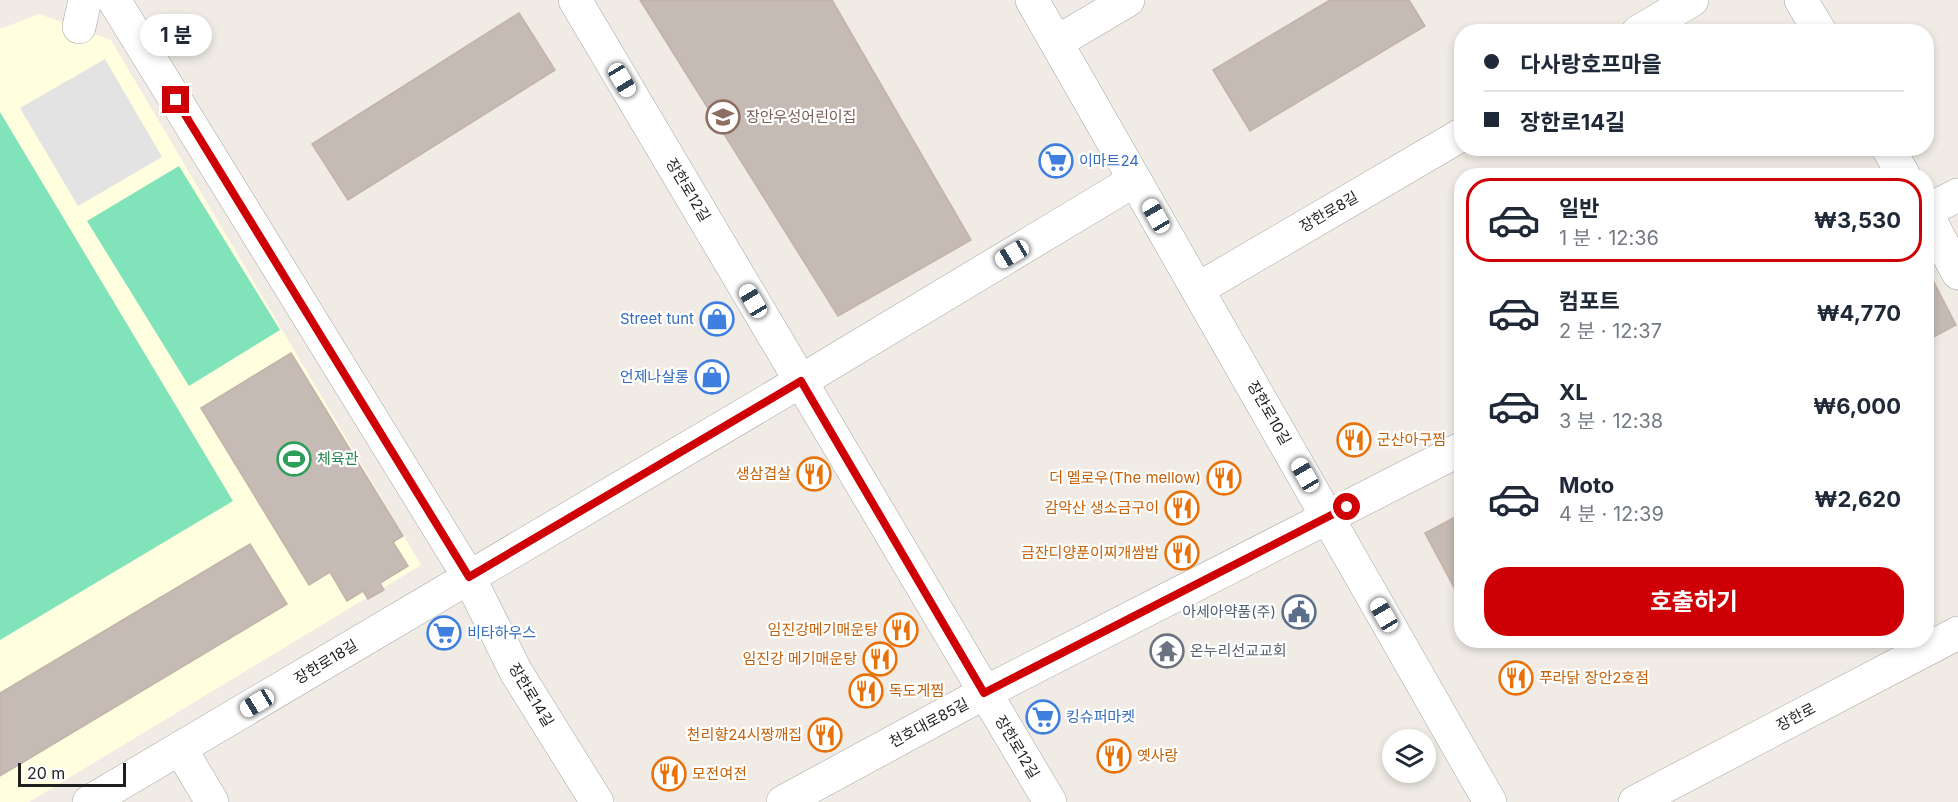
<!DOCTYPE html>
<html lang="ko">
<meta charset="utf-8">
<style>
body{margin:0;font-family:Inter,"Noto Sans KR",sans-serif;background:#f2f2f3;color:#1f2937;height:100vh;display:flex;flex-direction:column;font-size:22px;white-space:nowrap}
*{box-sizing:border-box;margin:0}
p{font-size:20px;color:#747a83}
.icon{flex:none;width:33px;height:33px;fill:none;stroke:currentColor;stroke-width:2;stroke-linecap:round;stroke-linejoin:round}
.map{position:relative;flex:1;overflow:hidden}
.side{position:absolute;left:1454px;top:168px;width:480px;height:480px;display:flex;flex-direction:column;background:#fff;border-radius:24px;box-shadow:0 3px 9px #0003}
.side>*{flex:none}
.top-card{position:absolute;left:1454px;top:24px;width:480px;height:132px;border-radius:24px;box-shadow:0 3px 9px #0003;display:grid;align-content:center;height:132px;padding:0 30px;background:#fff}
.fabs{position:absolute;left:1382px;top:729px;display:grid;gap:12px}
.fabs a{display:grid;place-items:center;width:54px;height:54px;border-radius:50%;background:#fff;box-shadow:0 3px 9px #0003;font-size:30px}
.scale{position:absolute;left:18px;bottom:15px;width:108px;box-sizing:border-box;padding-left:6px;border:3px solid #1f1f1f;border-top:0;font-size:16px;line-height:21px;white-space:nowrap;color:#1f1f1f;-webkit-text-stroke:4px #fff;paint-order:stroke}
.end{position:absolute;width:27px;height:27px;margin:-14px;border:8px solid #ce0005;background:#fff;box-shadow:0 0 0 3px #fff}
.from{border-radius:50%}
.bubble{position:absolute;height:42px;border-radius:21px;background:#fff;box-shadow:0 3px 9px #0003;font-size:20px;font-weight:700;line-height:42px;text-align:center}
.car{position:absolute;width:18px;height:36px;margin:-18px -9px;border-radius:8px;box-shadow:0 0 4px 2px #0007;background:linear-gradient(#fff 24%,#345 0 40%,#fff 0 76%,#345 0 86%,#fff 0)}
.top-card b{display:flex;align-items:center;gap:21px;height:57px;font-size:22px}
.top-card b+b{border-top:2px solid #e0e1e3}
.top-card i{width:15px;height:15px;background:#1f2937}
ul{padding:10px 0 0;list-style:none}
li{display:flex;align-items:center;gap:18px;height:84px;margin:0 12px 9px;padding:0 18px;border:3px solid transparent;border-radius:24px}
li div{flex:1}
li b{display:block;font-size:22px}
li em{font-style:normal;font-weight:700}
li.current{border-color:#ce0005}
li>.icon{width:54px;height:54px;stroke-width:1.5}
.cta{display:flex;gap:12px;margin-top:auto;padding:12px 30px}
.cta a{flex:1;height:69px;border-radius:24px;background:#ce0005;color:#fff;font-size:24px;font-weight:700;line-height:69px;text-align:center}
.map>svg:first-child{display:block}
.education{fill:#fffedf}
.pitch{fill:#80e3ba}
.parking{fill:#e3e3e3}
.building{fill:#c5bbb4;stroke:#c3b2a7;stroke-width:1.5}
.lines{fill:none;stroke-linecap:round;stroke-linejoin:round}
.minor-casing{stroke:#a6a6a6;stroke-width:34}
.minor{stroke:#fff;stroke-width:33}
.route{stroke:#ce0005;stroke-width:8}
.labels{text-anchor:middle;stroke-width:4.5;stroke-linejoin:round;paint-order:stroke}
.education-label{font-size:15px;fill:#785e54;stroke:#fff;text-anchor:start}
.shop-label{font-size:15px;fill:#366cbe;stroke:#fff;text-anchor:start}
.street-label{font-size:15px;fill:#1f1f1f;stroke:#fff}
.food-label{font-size:15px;fill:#c56008;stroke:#fff;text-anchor:end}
.leisure-label{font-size:15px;fill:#27864d;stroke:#fff;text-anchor:start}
.service-label{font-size:15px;fill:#4e5e75;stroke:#fff;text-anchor:end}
.worship-label{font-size:15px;fill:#5b616d;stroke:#fff;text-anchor:start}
</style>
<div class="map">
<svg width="1958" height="802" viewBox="0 0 1958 802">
<rect width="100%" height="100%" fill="#f0ece5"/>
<!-- education -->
<path class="education" d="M39,14L111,40L421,565L29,802H0V29Z"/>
<!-- pitch -->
<g class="pitch">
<path d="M0,112L233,501L0,640Z"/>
<path d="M179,166L280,330L189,386L87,221Z"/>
</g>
<!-- parking -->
<path class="parking" d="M105,59L162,157L78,206L20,108Z"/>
<!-- building -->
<g class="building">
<path d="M640,0H832L971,240L838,316Z"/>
<path d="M1330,0H1409L1425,26L1250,131L1213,70Z"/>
<path d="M519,13L555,70L348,200L312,144Z"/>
<path d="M1926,267L1956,325L1926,341Z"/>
<path d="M291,353L403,536L393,542L408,566L380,583L384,590L368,599L363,591L347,601L330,572L309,585L201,408Z"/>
<path d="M1461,514V591L1457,593L1425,533Z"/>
<path d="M250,544L287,604L0,776V693Z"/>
</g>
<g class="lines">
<defs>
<g id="minor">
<path d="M114,0L469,577L516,672L597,802"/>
<path d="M575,0L1050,802"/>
<path d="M1032,0L1490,802"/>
<path d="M1801,0L1820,32"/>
<path d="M79,27L85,0"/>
<path d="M1638,32L1692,0"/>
<path d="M1057,42L1128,0"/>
<path d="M1888,148L1904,176"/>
<path d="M1926,211L1958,195"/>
<path d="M1926,213L1958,273"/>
<path d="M1198,289L1461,135"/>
<path d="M180,748L212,802"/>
<path d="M89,802L801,381L1135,180"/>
<path d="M783,802L984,693L1461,449"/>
<path d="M1635,802L1958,633"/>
</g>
</defs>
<!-- minor casing -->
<use href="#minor" class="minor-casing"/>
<!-- minor -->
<use href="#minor" class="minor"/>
</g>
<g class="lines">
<!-- route -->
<path class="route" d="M176,100L469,577L801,381L984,693L1347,507"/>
</g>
<!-- icons -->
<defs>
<symbol id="school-ring" viewBox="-11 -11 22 22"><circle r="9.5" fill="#fff" stroke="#8d6e63" stroke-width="1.5"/><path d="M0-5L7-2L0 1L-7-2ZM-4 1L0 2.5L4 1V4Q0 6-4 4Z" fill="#8d6e63"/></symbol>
<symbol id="supermarket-ring" viewBox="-11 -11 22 22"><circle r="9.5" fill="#fff" stroke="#3f7fe0" stroke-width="1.5"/><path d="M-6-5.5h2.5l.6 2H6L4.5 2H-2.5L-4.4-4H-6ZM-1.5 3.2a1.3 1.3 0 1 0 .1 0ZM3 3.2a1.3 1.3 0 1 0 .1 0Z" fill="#3f7fe0"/></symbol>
<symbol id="shop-ring" viewBox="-11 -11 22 22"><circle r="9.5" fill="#fff" stroke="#3f7fe0" stroke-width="1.5"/><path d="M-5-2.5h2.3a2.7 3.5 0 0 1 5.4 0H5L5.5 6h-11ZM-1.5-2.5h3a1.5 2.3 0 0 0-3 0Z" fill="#3f7fe0"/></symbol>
<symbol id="restaurant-ring" viewBox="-11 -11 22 22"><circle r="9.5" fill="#fff" stroke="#e8710a" stroke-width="1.5"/><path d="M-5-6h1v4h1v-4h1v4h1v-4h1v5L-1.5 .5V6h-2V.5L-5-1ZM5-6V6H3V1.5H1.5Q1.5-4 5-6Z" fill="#e8710a"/></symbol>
<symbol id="stadium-ring" viewBox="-11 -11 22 22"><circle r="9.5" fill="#fff" stroke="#2e9e5b" stroke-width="1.5"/><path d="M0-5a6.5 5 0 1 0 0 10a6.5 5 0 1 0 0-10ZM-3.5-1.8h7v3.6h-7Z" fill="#2e9e5b"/></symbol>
<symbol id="civic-ring" viewBox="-11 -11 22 22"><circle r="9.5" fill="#fff" stroke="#5c6f8a" stroke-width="1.5"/><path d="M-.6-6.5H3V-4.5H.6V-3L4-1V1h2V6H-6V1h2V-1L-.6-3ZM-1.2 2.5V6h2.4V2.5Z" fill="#5c6f8a"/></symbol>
<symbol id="temple-ring" viewBox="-11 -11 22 22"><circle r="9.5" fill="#fff" stroke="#6b7280" stroke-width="1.5"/><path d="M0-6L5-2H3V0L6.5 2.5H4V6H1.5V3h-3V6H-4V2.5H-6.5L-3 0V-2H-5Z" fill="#6b7280"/></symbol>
</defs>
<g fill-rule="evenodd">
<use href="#school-ring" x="704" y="98" width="38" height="38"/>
<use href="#supermarket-ring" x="1037" y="142" width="38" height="38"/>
<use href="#shop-ring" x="698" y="300" width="38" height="38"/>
<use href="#shop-ring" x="693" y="358" width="38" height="38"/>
<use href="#restaurant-ring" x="1335" y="421" width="38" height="38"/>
<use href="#stadium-ring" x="275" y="440" width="38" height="38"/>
<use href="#restaurant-ring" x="795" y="455" width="38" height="38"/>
<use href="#restaurant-ring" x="1205" y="459" width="38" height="38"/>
<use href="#restaurant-ring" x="1163" y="489" width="38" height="38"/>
<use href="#restaurant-ring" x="1163" y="534" width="38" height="38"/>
<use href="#civic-ring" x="1280" y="593" width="38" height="38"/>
<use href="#restaurant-ring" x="882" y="611" width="38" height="38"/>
<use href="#supermarket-ring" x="425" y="614" width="38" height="38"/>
<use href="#temple-ring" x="1148" y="632" width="38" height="38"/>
<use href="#restaurant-ring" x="861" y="640" width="38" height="38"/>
<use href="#restaurant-ring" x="1497" y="659" width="38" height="38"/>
<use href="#restaurant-ring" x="847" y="672" width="38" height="38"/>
<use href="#supermarket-ring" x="1024" y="698" width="38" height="38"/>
<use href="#restaurant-ring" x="806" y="716" width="38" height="38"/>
<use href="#restaurant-ring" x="1095" y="737" width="38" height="38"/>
<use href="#restaurant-ring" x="650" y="755" width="38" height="38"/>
</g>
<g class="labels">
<!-- education labels -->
<g class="education-label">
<text x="746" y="122">장안우성어린이집</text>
</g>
<!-- shop labels -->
<g class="shop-label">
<text x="1079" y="166">이마트24</text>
<text x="694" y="324" text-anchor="end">Street tunt</text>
<text x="689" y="382" text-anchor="end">언제나살롱</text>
<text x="467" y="638">비타하우스</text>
<text x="1066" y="722">킹슈퍼마켓</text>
</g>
<!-- street labels -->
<g class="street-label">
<text transform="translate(688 190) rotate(59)" y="5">장한로12길</text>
<text transform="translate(1329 212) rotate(-30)" y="5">장한로8길</text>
<text transform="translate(1269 413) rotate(60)" y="5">장한로10길</text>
<text transform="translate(326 662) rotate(-31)" y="5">장한로18길</text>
<text transform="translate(531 695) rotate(59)" y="5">장한로14길</text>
<text transform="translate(1796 717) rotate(-28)" y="5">장한로</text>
<text transform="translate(929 723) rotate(-28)" y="5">천호대로85길</text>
<text transform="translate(1017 747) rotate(59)" y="5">장한로12길</text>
</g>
<!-- food labels -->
<g class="food-label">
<text x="1377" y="445" text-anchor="start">군산아구찜</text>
<text x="791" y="479">생삼겹살</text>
<text x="1201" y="483">더 멜로우(The mellow)</text>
<text x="1159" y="513">감악산 생소금구이</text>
<text x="1159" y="558">금잔디양푼이찌개쌈밥</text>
<text x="878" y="635">임진강메기매운탕</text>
<text x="857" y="664">임진강 메기매운탕</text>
<text x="1539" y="683" text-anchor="start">푸라닭 장안2호점</text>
<text x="889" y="696" text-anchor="start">독도게찜</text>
<text x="802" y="740">천리향24시짱깨집</text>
<text x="1137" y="761" text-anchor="start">옛사랑</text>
<text x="692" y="779" text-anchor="start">모전여전</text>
</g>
<!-- leisure labels -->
<g class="leisure-label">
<text x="317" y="464">체육관</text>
</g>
<!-- service labels -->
<g class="service-label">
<text x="1276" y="617">아세아약품(주)</text>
</g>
<!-- worship labels -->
<g class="worship-label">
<text x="1190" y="656">온누리선교교회</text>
</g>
</g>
</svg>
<div class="fabs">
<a><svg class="icon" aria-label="layers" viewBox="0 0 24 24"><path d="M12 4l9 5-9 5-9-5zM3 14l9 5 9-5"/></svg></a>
</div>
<div class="scale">20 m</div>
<i class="end from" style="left:1347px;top:507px"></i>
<i class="end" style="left:176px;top:100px"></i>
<div class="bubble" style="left:140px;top:14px;width:72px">1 분</div>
<i class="car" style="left:622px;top:80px;rotate:149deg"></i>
<i class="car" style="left:1156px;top:216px;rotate:330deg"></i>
<i class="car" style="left:1012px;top:254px;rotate:239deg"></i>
<i class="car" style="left:753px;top:301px;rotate:329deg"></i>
<i class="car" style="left:1305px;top:475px;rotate:330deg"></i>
<i class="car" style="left:1384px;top:615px;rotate:330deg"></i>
<i class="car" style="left:257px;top:703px;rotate:239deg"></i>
<div class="top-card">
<b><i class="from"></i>다사랑호프마을</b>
<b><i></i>장한로14길</b>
</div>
<section class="side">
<ul>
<li class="current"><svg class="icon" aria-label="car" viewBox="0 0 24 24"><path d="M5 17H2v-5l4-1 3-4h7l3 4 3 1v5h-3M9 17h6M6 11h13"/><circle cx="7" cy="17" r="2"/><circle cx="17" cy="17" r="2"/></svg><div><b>일반</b><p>1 분 · 12:36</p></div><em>₩3,530</em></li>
<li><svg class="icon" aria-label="car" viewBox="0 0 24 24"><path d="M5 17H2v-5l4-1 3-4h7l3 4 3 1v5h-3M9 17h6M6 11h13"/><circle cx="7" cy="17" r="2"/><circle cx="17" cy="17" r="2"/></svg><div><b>컴포트</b><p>2 분 · 12:37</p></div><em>₩4,770</em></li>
<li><svg class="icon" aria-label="car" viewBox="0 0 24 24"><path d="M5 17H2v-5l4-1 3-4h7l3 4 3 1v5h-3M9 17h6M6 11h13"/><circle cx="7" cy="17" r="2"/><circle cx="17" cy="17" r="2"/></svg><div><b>XL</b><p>3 분 · 12:38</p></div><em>₩6,000</em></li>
<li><svg class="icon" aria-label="car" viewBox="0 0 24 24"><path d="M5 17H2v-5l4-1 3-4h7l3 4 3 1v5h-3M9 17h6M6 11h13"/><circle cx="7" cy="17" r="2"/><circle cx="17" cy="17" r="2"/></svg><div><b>Moto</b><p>4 분 · 12:39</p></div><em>₩2,620</em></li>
</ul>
<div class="cta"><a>호출하기</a></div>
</section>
</div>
